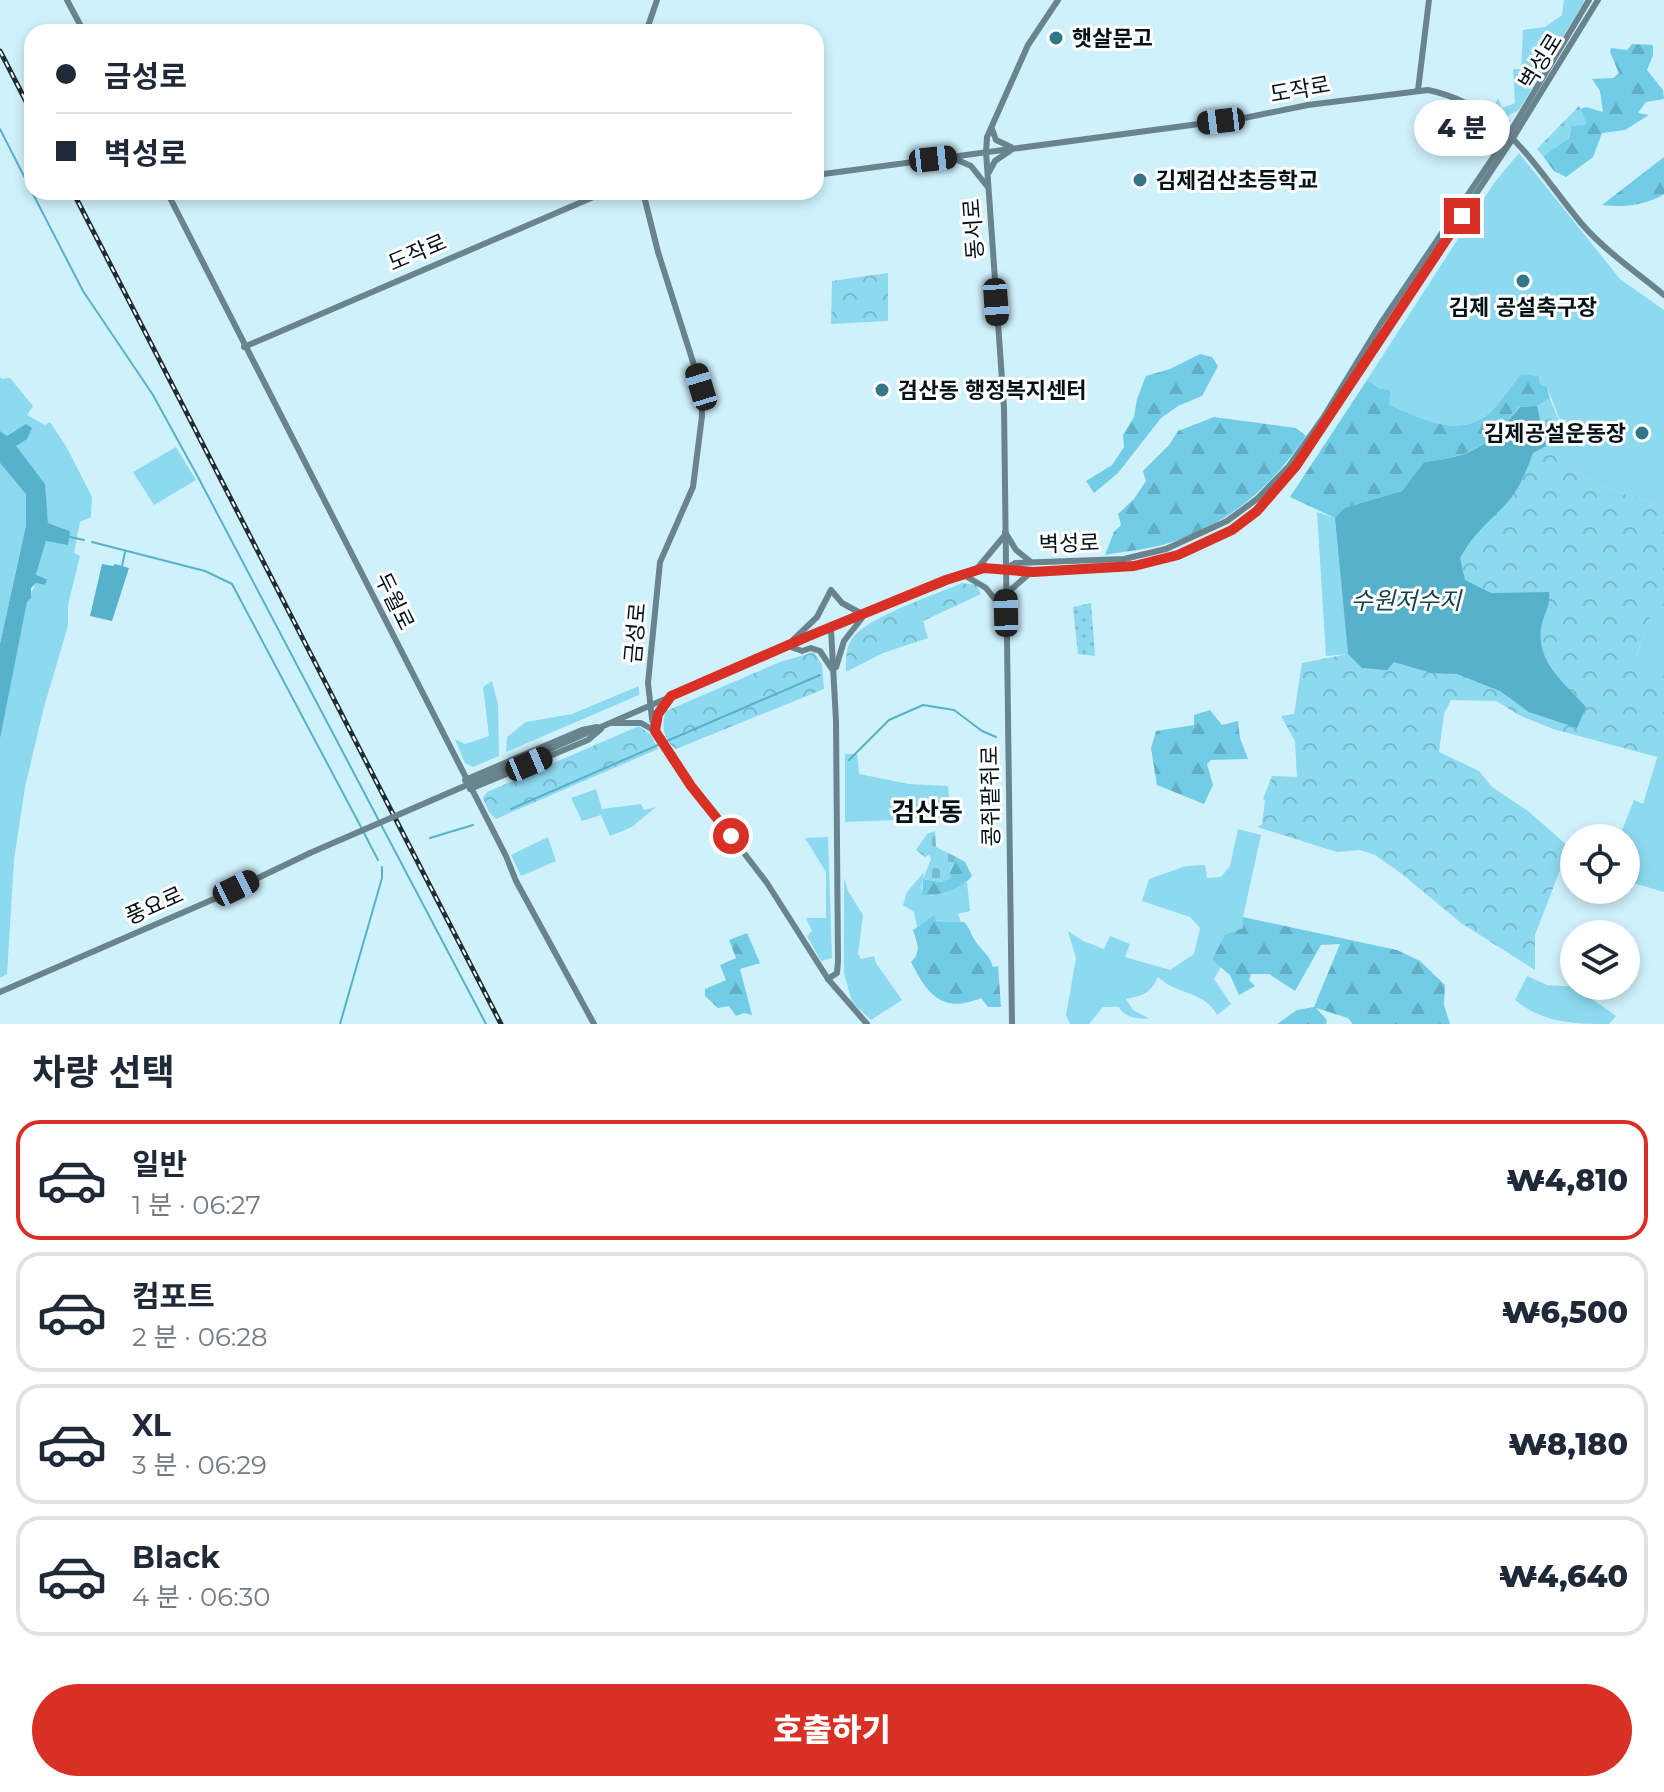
<!DOCTYPE html>
<html lang="ko">
<meta charset="utf-8">
<style>
body{margin:0;font-family:Montserrat,"Noto Sans KR",sans-serif;background:#f2f2f3;color:#1f2937;height:100vh;display:flex;flex-direction:column;font-size:30px;white-space:nowrap}
*{box-sizing:border-box;margin:0}
p{font-size:26px;color:#747a83}
.icon{flex:none;width:44px;height:44px;fill:none;stroke:currentColor;stroke-width:2;stroke-linecap:round;stroke-linejoin:round}
.map{position:relative;height:1024px;overflow:hidden}
.details{display:flex;flex-direction:column;background:#fff;flex:1}
.details>*{flex:none}
.banner{position:absolute;left:24px;top:24px;width:800px;height:176px;border-radius:24px;box-shadow:0 4px 12px #0003;display:grid;align-content:center;height:176px;padding:0 32px;background:#fff}
.fabs{position:absolute;left:1560px;top:824px;display:grid;gap:16px}
.fabs a{display:grid;place-items:center;width:80px;height:80px;border-radius:50%;background:#fff;box-shadow:0 4px 12px #0003;font-size:40px}
.end{position:absolute;width:36px;height:36px;margin:-18px;border:10px solid #d93025;background:#fff;box-shadow:0 0 0 4px #fff}
.from{border-radius:50%}
.bubble{position:absolute;height:56px;border-radius:28px;background:#fff;box-shadow:0 4px 12px #0003;font-size:26px;font-weight:800;line-height:56px;text-align:center}
.car{position:absolute;width:24px;height:48px;margin:-24px -12px;border-radius:10px;box-shadow:0 0 6px 2px #0007;background:linear-gradient(#222 24%,#8ab4d8 0 40%,#222 0 76%,#8ab4d8 0 86%,#222 0)}
.banner b{display:flex;align-items:center;gap:28px;height:76px;font-size:30px}
.banner b+b{border-top:2px solid #e0e1e3}
.banner i{width:20px;height:20px;background:#1f2937}
ul{padding:0;list-style:none}
li{display:flex;align-items:center;gap:24px;height:120px;margin:0 16px 12px;padding:0 16px;border:4px solid #e0e1e3;border-radius:24px}
li div{flex:1}
li b{display:block;font-size:30px}
li em{font-style:normal;font-weight:800}
li.selected{border-color:#d93025}
li>.icon{width:72px;height:72px;stroke-width:1.5}
h2{padding:0 32px;font-size:36px;line-height:96px}
.button{display:flex;gap:16px;margin-top:auto;padding:16px 32px}
.button a{flex:1;height:92px;border-radius:48px;background:#d93025;color:#fff;font-size:32px;font-weight:800;line-height:92px;text-align:center}
.map>svg:first-child{display:block}
.grass{fill:#8dd9ef}
.forest{fill:url(#forest-firs)}
.cemetery{fill:url(#cemetery-stones)}
.park{fill:url(#park-crowns)}
.garden{fill:url(#garden-dots)}
.water{fill:#57b1cb}
.lines{fill:none;stroke-linecap:round;stroke-linejoin:round}
.stream{stroke:#57b1cb;stroke-width:2}
.secondary{stroke:#6a848d;stroke-width:6}
.rail-casing{stroke:#1d2e34;stroke-width:5}
.rail{stroke:#fff;stroke-width:2;stroke-dasharray:6;stroke-linecap:butt}
.secondary-bridge{stroke:#6a848d;stroke-width:6}
.route{stroke:#d93025;stroke-width:10}
.poi-dot{fill:#347688;stroke:#fff;stroke-width:3}
.labels{text-anchor:middle;stroke-width:6;stroke-linejoin:round;paint-order:stroke}
.poi-label{font-size:22px;font-weight:bold;fill:#041318;stroke:#fff;text-anchor:start}
.street-label{font-size:22px;fill:#041318;stroke:#fff}
.water-label{font-size:24px;font-style:italic;fill:#19424d;stroke:#fff}
.quarter-label{font-size:26px;font-weight:bold;fill:#041318;stroke:#fff}
</style>
<div class="map">
<svg width="1664" height="1024" viewBox="0 0 1664 1024">
<defs>
<pattern id="forest-firs" width="22" height="20" patternUnits="userSpaceOnUse" patternTransform="scale(2)"><rect width="22" height="20" fill="#72cce6"/><path d="M5 1l3.5 6h-7zM16 11l3.5 6h-7z" fill="#61aec5"/></pattern>
<pattern id="cemetery-stones" width="16" height="16" patternUnits="userSpaceOnUse" patternTransform="scale(2)"><rect width="16" height="16" fill="#8dd9ef"/><path d="M2 7V4a2 2 0 0 1 4 0v3zM10 15v-3a2 2 0 0 1 4 0v3z" fill="#78b9cc"/></pattern>
<pattern id="park-crowns" width="20" height="18" patternUnits="userSpaceOnUse" patternTransform="scale(2)"><rect width="20" height="18" fill="#8dd9ef"/><path d="M2 6a3 3 0 1 1 6 0M12 15a3 3 0 1 1 6 0" fill="none" stroke="#78b9cc"/></pattern>
<pattern id="garden-dots" width="8" height="8" patternUnits="userSpaceOnUse" patternTransform="scale(2)"><rect width="8" height="8" fill="#8dd9ef"/><path d="M2 2h.1M6 6h.1" fill="none" stroke="#78b9cc" stroke-width="1.8" stroke-linecap="round"/></pattern>
</defs>
<rect width="100%" height="100%" fill="#cff1fc"/>
<!-- grass -->
<g class="grass">
<path d="M1564,0H1585L1519,110L1504,118L1492,112L1498,98L1502,108L1515,103L1513,69H1521L1523,30L1545,27L1562,15Z"/>
<path d="M1519,153L1620,279L1664,310V505L1611,490L1585,478L1562,443H1569L1547,387L1540,384L1539,376L1521,374C1509,388 1496,412 1479,420C1449,435 1416,416 1388,405L1389,390L1381,389L1367,380L1494,183Z"/>
<path d="M0,377L2,379L10,378L33,406L27,415L45,425L50,422L67,448L92,497L91,517L80,522L74,553L80,556L68,605V626L44,707L25,787L14,860L7,974L0,978V739L27,601L36,583L45,585L47,578L36,576L46,540L70,531L48,523L44,484L15,446L23,427L7,436L0,431Z"/>
<path d="M176,447L196,480L154,505L133,472Z"/>
<path d="M0,463L26,493V524L0,644Z"/>
<path d="M1317,512L1335,518L1348,654L1326,656Z"/>
<path d="M1651,611L1664,614V667L1636,658Z"/>
<path d="M492,681L498,705L499,756L473,767L465,763L455,739L465,744L489,736L483,687Z"/>
<path d="M639,686V695L506,752L507,737L526,722L572,714Z"/>
<path d="M1664,735V892L1626,881V838H1619L1634,800L1643,804Z"/>
<path d="M845,754H857L859,774L909,784L948,786L951,818L845,822Z"/>
<path d="M596,789L602,809L641,804L644,810L656,807L632,827L610,836L601,815L582,821L571,798Z"/>
<path d="M1238,829L1261,835L1243,917V928L1212,959L1221,967L1214,979L1231,1004L1217,1015C1204,990 1178,996 1158,977C1151,993 1142,996 1126,999L1133,1010L1150,1019C1137,1018 1126,1019 1119,1007H1103L1089,1024H1070L1066,1015L1076,958L1068,931L1083,941L1104,949L1110,936L1130,944L1125,957L1170,970L1194,954L1200,928L1190,917L1142,901L1149,879L1186,866L1205,865L1207,878L1221,877L1230,866Z"/>
<path d="M548,837L556,861L521,876L511,855Z"/>
<path d="M828,837L832,958L821,961L807,936L812,931L806,918H826V872L805,838Z"/>
<path d="M924,872L921,889L931,896L967,882L970,911L958,914L961,922C946,921 929,918 917,927L914,912L903,905L907,892Z"/>
<path d="M844,878L848,891L863,915L858,954L861,959L874,956L876,963L902,1000L871,1020L852,1002L844,973Z"/>
<path d="M1527,976L1547,985L1592,988V999L1616,1016L1609,1024C1572,1024 1544,1023 1515,1000Z"/>
</g>
<!-- forest -->
<g class="forest">
<path d="M1632,44L1653,45V55L1647,70L1663,90L1664,99L1646,102L1638,113L1649,115L1625,130L1602,133L1593,157L1566,177L1554,171L1543,156L1569,138L1571,126L1586,124L1580,109L1586,107L1603,112L1600,91L1592,79L1613,78L1619,73L1610,52L1611,48L1627,50Z"/>
<path d="M1664,157V194C1647,205 1622,208 1602,205Z"/>
<path d="M1200,354L1212,357L1218,366L1202,396L1178,406L1161,418L1118,473L1094,493L1086,481L1112,465L1124,447L1123,435L1134,417L1137,399L1146,376L1170,369Z"/>
<path d="M1521,374L1539,376L1540,384L1547,387L1550,399L1537,406L1519,407C1485,446 1477,456 1424,462L1402,491L1344,508L1335,518L1290,497L1367,380L1381,389L1390,390L1389,405C1416,416 1450,435 1479,420C1496,412 1509,388 1521,374Z"/>
<path d="M1214,417L1296,428L1306,436C1272,486 1230,523 1172,542C1151,549 1127,551 1105,555L1114,532L1121,525L1118,514L1134,499L1146,481L1143,471L1169,445L1178,431Z"/>
<path d="M1210,710L1222,725L1238,721L1240,738L1248,759L1211,760L1207,764L1213,785L1204,804L1157,785L1151,748L1156,731L1194,725V715Z"/>
<path d="M956,857L965,862L972,876C963,888 937,897 922,895L923,879L941,882L950,878V872Z"/>
<path d="M934,915L936,921L964,922C970,928 970,932 974,939C981,951 989,953 993,967L998,966L1001,1007H988L981,998C942,1014 928,995 911,962C922,952 917,943 913,930Z"/>
<path d="M1243,917L1397,950L1420,961L1445,985L1444,1005L1450,1024H1353L1348,1018L1316,1008L1327,1020L1326,1024H1277L1297,1010L1314,1007L1340,944L1321,945L1295,991L1269,974H1251L1249,980L1255,986L1239,995L1230,975L1212,960L1225,935L1243,928Z"/>
<path d="M747,933L760,963L740,969L752,1015L744,1013L736,1016L729,1006L718,1008L705,996V989L726,980L720,965L736,958L729,940Z"/>
</g>
<!-- cemetery -->
<g class="cemetery">
<path d="M1579,106L1587,124L1571,126L1569,138L1543,156L1537,149Z"/>
<path d="M935,831L936,847L956,857L950,872L951,878L941,882L923,879L931,859L929,855L925,857L916,850L927,834Z"/>
</g>
<!-- park -->
<g class="park">
<path d="M888,273V321L831,324L832,281Z"/>
<path d="M1550,399L1569,444H1563L1585,478L1611,490L1664,505V614L1651,612L1636,657L1664,667V740L1657,757L1553,729L1521,716L1496,701L1451,700L1444,714L1439,752L1479,771L1492,787L1528,811L1569,847L1535,935V970L1461,923L1402,874L1375,855L1360,850L1337,852L1257,827L1262,824L1265,801L1263,799L1272,776L1297,777L1295,741L1281,716L1294,714L1302,663L1348,654L1335,518L1344,508L1402,491L1424,462C1478,456 1485,445 1520,407L1537,406Z"/>
<path d="M962,583L976,585L981,594L923,621L928,638L883,653L846,672C846,659 845,647 854,636C869,617 937,594 962,583Z"/>
<path d="M814,652L822,665L824,689L676,749C663,740 661,725 666,711L780,662Z"/>
<path d="M639,726L651,735L658,749L496,819L489,812L483,798L487,792Z"/>
</g>
<!-- garden -->
<path class="garden" d="M1091,603L1095,656L1078,654L1073,607Z"/>
<!-- water -->
<g class="water">
<path d="M1537,406L1546,446L1533,453C1526,472 1519,490 1506,504C1487,524 1474,533 1460,558L1465,580L1491,593L1549,592C1551,606 1543,615 1541,628C1536,663 1566,684 1586,707L1577,728L1529,712L1500,691L1457,674L1431,673L1394,662L1387,670L1362,668L1348,654L1335,518L1344,508L1402,491L1424,462C1478,456 1485,446 1520,407Z"/>
<path d="M26,424L32,428L27,439L16,446L45,484L48,523L70,531L68,545L46,541L36,575L47,579L45,585L36,583L31,588V598L27,602L0,739V644L26,525V494L0,463V431L7,436Z"/>
<path d="M102,564L113,566L115,564L129,568L112,621L90,616Z"/>
</g>
<g class="lines">
<!-- stream -->
<g class="stream">
<path d="M0,129L31,190"/>
<path d="M32,192L83,291L153,395L198,477L486,1024"/>
<path d="M70,537L84,540"/>
<path d="M92,542L205,571L232,584L361,827"/>
<path d="M122,566L125,552"/>
<path d="M667,741L820,675"/>
<path d="M849,760L889,720L923,705L954,710L982,731L996,737"/>
<path d="M511,809L658,745"/>
<path d="M364,833L378,860"/>
<path d="M430,838L473,825"/>
<path d="M340,1024L382,878V867"/>
</g>
<!-- secondary -->
<g class="secondary">
<path d="M67,0L84,32"/>
<path d="M646,32L657,0"/>
<path d="M1418,90L1429,0"/>
<path d="M992,129L996,140L1011,147"/>
<path d="M953,158L971,166L987,186"/>
<path d="M989,172L995,161L1011,150"/>
<path d="M816,175L1244,118L1308,105L1428,90C1503,105 1536,169 1581,223C1604,250 1636,272 1664,295"/>
<path d="M167,192L506,856L516,881L594,1024"/>
<path d="M643,192L658,252L701,387L702,416L693,487L660,562L648,683L652,719L655,731L674,762L767,883L828,979L867,1024"/>
<path d="M244,347L605,192"/>
<path d="M1005,532L1016,550L1031,562"/>
<path d="M1006,568L1015,563L1124,559L1166,549L1227,521L1257,499L1289,466L1323,418L1381,323L1509,134L1589,0"/>
<path d="M975,571L1005,535"/>
<path d="M964,575L986,588L1005,612"/>
<path d="M1006,594L1030,573"/>
<path d="M792,641L817,617L831,590L842,603L864,615"/>
<path d="M788,646L802,651L811,648L820,651L832,669"/>
<path d="M836,667L844,641L862,618"/>
<path d="M613,723H641L655,731"/>
<path d="M656,727L658,714L669,698"/>
<path d="M594,730L787,646L946,580L984,568H1006L1015,572C1100,571 1187,570 1255,512C1271,498 1284,482 1296,466L1513,138L1598,0"/>
<path d="M465,780L582,730L597,727"/>
<path d="M470,789L588,740L601,729"/>
<path d="M828,979L837,973L838,961L836,721L831,629"/>
<path d="M0,992L214,899L310,853"/>
<path d="M1012,1024L1004,408L986,152L987,137L1028,45L1058,0"/>
</g>
<defs>
<g id="rail">
<path d="M0,51L32,113"/>
<path d="M73,192L501,1024"/>
</g>
</defs>
<!-- rail casing -->
<use href="#rail" class="rail-casing"/>
<!-- rail -->
<use href="#rail" class="rail"/>
<!-- secondary-bridge -->
<path class="secondary-bridge" d="M310,853L594,730"/>
</g>
<g class="lines">
<!-- route -->
<path class="route" d="M731,836L691,786L655,731L658,714L671,696L809,636L946,580L984,568L1033,572L1134,566L1178,555L1232,530L1257,511L1296,466L1462,216"/>
</g>
<!-- markers -->
<g class="poi-dot">
<circle cx="1056" cy="38" r="8"/>
<circle cx="1140" cy="180" r="8"/>
<circle cx="1523" cy="281" r="8"/>
<circle cx="882" cy="390" r="8"/>
<circle cx="1642" cy="433" r="8"/>
</g>
<g class="labels">
<!-- poi labels -->
<g class="poi-label">
<text x="1072" y="46">햇살문고</text>
<text x="1156" y="188">김제검산초등학교</text>
<text x="1523" y="315" text-anchor="middle">김제 공설축구장</text>
<text x="898" y="398">검산동 행정복지센터</text>
<text x="1626" y="441" text-anchor="end">김제공설운동장</text>
</g>
<!-- street labels -->
<g class="street-label">
<text transform="translate(1540 61) rotate(-58)" y="8">벽성로</text>
<text transform="translate(1300 89) rotate(-10)" y="8">도작로</text>
<text transform="translate(973 229) rotate(-94)" y="8">동서로</text>
<text transform="translate(417 252) rotate(-23)" y="8">도작로</text>
<text transform="translate(1069 543) rotate(-2)" y="8">벽성로</text>
<text transform="translate(395 601) rotate(64)" y="8">두월로</text>
<text transform="translate(635 633) rotate(-85)" y="8">금성로</text>
<text transform="translate(990 796) rotate(-91)" y="8">콩쥐팥쥐로</text>
<text transform="translate(154 905) rotate(-24)" y="8">풍요로</text>
</g>
<!-- water labels -->
<g class="water-label">
<text x="1406" y="609">수원저수지</text>
</g>
<!-- quarter labels -->
<g class="quarter-label">
<text x="927" y="821">검산동</text>
</g>
</g>
</svg>
<div class="fabs">
<a><svg class="icon" aria-label="locate" viewBox="0 0 24 24"><circle cx="12" cy="12" r="6"/><path d="M12 2v4M12 18v4M2 12h4M18 12h4"/></svg></a>
<a><svg class="icon" aria-label="layers" viewBox="0 0 24 24"><path d="M12 4l9 5-9 5-9-5zM3 14l9 5 9-5"/></svg></a>
</div>
<i class="end from" style="left:731px;top:836px"></i>
<i class="end" style="left:1462px;top:216px"></i>
<div class="bubble" style="left:1414px;top:100px;width:96px">4 분</div>
<i class="car" style="left:1221px;top:121px;rotate:263deg"></i>
<i class="car" style="left:933px;top:159px;rotate:84deg"></i>
<i class="car" style="left:996px;top:302px;rotate:176deg"></i>
<i class="car" style="left:701px;top:387px;rotate:343deg"></i>
<i class="car" style="left:1006px;top:613px;rotate:359deg"></i>
<i class="car" style="left:529px;top:764px;rotate:67deg"></i>
<i class="car" style="left:236px;top:888px;rotate:64deg"></i>
<div class="banner">
<b><i class="from"></i>금성로</b>
<b><i></i>벽성로</b>
</div>
</div>
<section class="details">
<h2>차량 선택</h2>
<ul>
<li class="selected"><svg class="icon" aria-label="car" viewBox="0 0 24 24"><path d="M5 17H2v-5l4-1 3-4h7l3 4 3 1v5h-3M9 17h6M6 11h13"/><circle cx="7" cy="17" r="2"/><circle cx="17" cy="17" r="2"/></svg><div><b>일반</b><p>1 분 · 06:27</p></div><em>₩4,810</em></li>
<li><svg class="icon" aria-label="car" viewBox="0 0 24 24"><path d="M5 17H2v-5l4-1 3-4h7l3 4 3 1v5h-3M9 17h6M6 11h13"/><circle cx="7" cy="17" r="2"/><circle cx="17" cy="17" r="2"/></svg><div><b>컴포트</b><p>2 분 · 06:28</p></div><em>₩6,500</em></li>
<li><svg class="icon" aria-label="car" viewBox="0 0 24 24"><path d="M5 17H2v-5l4-1 3-4h7l3 4 3 1v5h-3M9 17h6M6 11h13"/><circle cx="7" cy="17" r="2"/><circle cx="17" cy="17" r="2"/></svg><div><b>XL</b><p>3 분 · 06:29</p></div><em>₩8,180</em></li>
<li><svg class="icon" aria-label="car" viewBox="0 0 24 24"><path d="M5 17H2v-5l4-1 3-4h7l3 4 3 1v5h-3M9 17h6M6 11h13"/><circle cx="7" cy="17" r="2"/><circle cx="17" cy="17" r="2"/></svg><div><b>Black</b><p>4 분 · 06:30</p></div><em>₩4,640</em></li>
</ul>
<div class="button"><a>호출하기</a></div>
</section>
